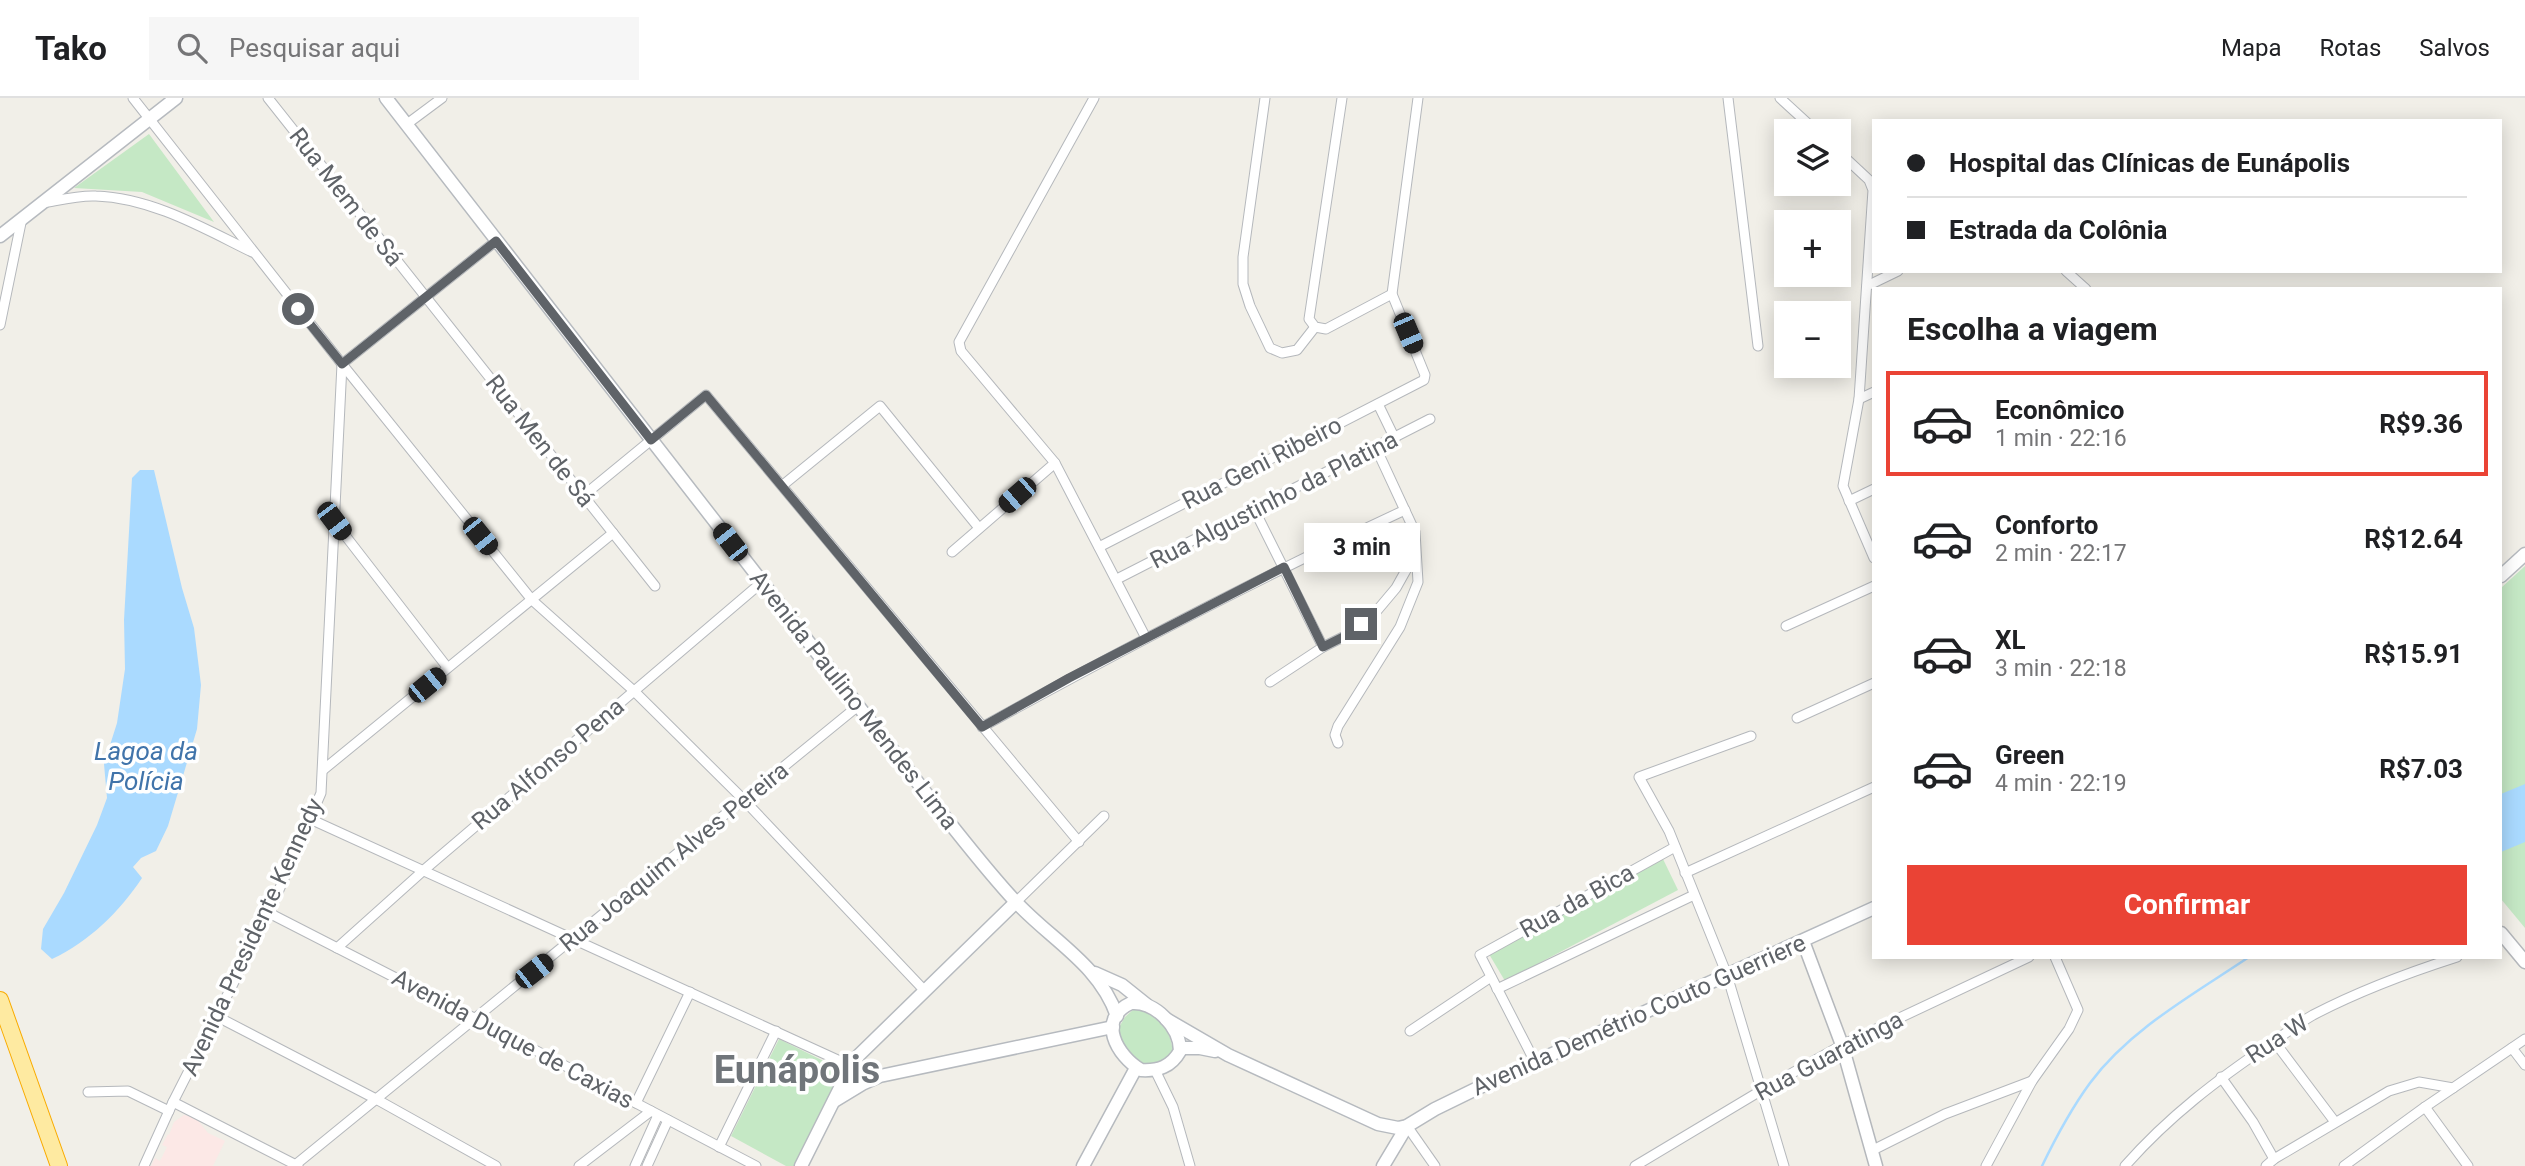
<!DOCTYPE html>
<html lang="pt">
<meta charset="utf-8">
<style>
body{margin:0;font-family:Roboto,sans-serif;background:#f6f6f6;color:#202124;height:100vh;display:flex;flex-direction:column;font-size:26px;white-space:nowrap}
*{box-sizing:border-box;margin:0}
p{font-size:23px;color:#757577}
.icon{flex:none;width:38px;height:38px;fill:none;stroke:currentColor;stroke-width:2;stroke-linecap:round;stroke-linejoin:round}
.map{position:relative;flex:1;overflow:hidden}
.panel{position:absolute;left:1872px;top:189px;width:630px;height:672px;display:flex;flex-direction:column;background:#fff;border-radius:0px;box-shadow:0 4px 18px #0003}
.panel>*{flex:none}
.hud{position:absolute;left:1872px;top:21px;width:630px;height:154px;border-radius:0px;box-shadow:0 4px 18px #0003;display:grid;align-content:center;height:154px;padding:0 35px;background:#fff}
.buttons{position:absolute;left:1774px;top:21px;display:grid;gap:14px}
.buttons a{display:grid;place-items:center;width:77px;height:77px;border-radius:0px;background:#fff;box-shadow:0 4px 18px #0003;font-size:35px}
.end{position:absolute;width:32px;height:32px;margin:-16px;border:9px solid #5f6368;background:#fff;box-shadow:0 0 0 4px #fff}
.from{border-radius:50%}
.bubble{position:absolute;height:49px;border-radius:0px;background:#fff;box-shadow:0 4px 18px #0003;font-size:23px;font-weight:700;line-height:49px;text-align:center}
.car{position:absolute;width:21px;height:42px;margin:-21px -10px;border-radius:9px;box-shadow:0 0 5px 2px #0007;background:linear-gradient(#222 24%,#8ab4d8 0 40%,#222 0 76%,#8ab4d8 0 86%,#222 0)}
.hud b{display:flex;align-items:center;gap:24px;height:66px;font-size:26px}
.hud b+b{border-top:2px solid #e0e0e0}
.hud i{width:18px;height:18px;background:#202124}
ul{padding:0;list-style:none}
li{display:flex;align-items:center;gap:21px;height:105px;margin:0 14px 10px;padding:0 21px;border:4px solid transparent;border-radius:0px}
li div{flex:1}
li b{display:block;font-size:26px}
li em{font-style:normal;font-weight:700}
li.current{border-color:#ea4335}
li>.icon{width:63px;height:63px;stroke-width:1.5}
h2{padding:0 35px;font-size:32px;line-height:84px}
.primary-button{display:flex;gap:14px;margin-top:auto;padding:14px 35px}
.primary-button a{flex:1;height:80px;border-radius:0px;background:#ea4335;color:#fff;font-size:28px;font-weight:700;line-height:80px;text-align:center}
header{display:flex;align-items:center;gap:42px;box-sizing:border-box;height:98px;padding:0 35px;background:#fff;border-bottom:2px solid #e0e0e0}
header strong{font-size:33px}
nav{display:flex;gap:38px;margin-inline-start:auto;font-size:24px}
.search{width:490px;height:63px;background:#f6f6f6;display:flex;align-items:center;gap:18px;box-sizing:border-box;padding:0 24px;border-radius:0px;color:#757577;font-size:26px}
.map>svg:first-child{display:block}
.medical{fill:#fce8e6}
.green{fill:#c5e8c5}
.water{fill:#aadaff}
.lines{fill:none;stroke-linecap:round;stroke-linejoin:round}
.stream{stroke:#aadaff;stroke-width:2.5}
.minor-casing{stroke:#b5b8bc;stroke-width:11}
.tertiary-casing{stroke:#b5b8bc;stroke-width:15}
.secondary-casing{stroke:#b6babf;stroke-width:15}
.trunk-casing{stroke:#f9ab00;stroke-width:18}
.minor{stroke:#fff;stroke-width:9}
.tertiary{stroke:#fff;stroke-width:12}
.secondary{stroke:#fff;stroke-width:12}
.trunk{stroke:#feeaa1;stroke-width:16}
.route{stroke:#5f6368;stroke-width:9}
.labels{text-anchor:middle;stroke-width:7;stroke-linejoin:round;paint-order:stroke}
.street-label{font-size:24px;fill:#5f6368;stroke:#fff}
.water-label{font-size:26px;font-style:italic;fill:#4174aa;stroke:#fff}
.town-label{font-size:38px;font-weight:bold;fill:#70757a;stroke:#fff}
</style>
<header>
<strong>Tako</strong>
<div class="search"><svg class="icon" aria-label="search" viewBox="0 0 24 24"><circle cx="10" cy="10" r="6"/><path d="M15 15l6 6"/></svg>Pesquisar aqui</div>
<nav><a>Mapa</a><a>Rotas</a><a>Salvos</a></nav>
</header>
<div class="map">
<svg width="2525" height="1068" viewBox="0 0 2525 1068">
<rect width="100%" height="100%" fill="#f1efe8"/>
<!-- medical -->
<path class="medical" d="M184,1017L196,1020L208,1035L225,1043L213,1068H151L155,1060L160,1063L167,1049L162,1047L168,1036L169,1037L174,1024Z"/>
<!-- green -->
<g class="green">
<path d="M149,36L214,124L142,94L74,90Z"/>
<path d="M2525,468V830L2501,801V490Z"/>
<path d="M1663,761L1678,792L1505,883L1489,856Z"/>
<path d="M1134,911C1138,911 1143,911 1146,913C1162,919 1175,942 1172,958L1154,968L1144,966L1123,954L1118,931L1125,919Z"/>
<path d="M779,941L842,972L795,1068H786L731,1038Z"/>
</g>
<!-- water -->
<g class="water">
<path d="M140,372H154L182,490L194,530L201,587L197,631L168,728L156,753L141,760L133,769L142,780C120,813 89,844 52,861L41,851L43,831L64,795L97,727L107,700L104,666L117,625L125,571L124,522L132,380Z"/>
<path d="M2525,686V744L2501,754V696Z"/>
</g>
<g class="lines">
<!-- stream -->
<path class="stream" d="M2042,1068C2056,1039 2071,1011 2090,985C2130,931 2194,896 2249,859"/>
<defs>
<g id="minor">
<path d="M133,0L342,266L532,502L634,593L744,702L924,892"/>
<path d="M268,0L655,488"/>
<path d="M1094,0L959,244L961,253L1055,365L1146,540"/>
<path d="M1265,0L1243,159V186L1250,208L1270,250L1282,255L1297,252L1315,229"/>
<path d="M1342,0L1309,221L1315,229L1326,231L1392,196"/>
<path d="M1728,0L1758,248"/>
<path d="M1780,0L1816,33"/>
<path d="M407,26L442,0"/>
<path d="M1839,54L1869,82L1873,92L1859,301L1843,388L1874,460"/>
<path d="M43,105C60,102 79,97 96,98C152,100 203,130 252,154"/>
<path d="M2066,173L2086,191"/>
<path d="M1867,188L1898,173"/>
<path d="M0,227L22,120"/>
<path d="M342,266L496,143"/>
<path d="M1859,301L1874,294"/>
<path d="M1378,306L1395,341"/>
<path d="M783,387L880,308L979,430"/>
<path d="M583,398L706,297L1079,744"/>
<path d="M1849,403L1874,391"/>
<path d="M1254,411L1323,549"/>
<path d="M334,423L447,569"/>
<path d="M1099,449L1424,282L1425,277L1392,196L1418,0"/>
<path d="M952,454L1055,365"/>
<path d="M1117,481L1430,321"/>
<path d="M1786,528L1874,488"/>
<path d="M1270,584L1323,549L1347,537L1375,515L1396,490L1415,456"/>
<path d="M1797,620L1874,585"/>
<path d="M982,629C1121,552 1261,479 1405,412"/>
<path d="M1751,638L1639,679L1669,733L1727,877L1784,1068"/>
<path d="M1338,645L1335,637L1338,628L1400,529L1418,484L1415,434L1376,350"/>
<path d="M323,672L613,435"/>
<path d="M310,721L851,968"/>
<path d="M1685,775L1874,689"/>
<path d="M1016,804L1104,718"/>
<path d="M269,815L474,920L756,1068"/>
<path d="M337,850L424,772L761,485"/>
<path d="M1497,891L1694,797"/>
<path d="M216,918L376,1001L496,1068"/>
<path d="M1410,933L1491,879"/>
<path d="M2274,943L2335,1024"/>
<path d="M2512,950L2525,967"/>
<path d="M1535,964L1480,857L1675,749"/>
<path d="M1155,972L1173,1009L1190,1068"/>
<path d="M2221,979L2253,1024L2274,1061"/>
<path d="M88,994L128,993L169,1013"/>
<path d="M173,1004L298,1068"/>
<path d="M636,1005L690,894"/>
<path d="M2425,1009L2468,1068"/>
<path d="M1407,1028L1435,1068"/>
<path d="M719,1049L776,933"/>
<path d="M1871,1053L1945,1016L2032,983"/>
<path d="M144,1068L173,1004L269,815L321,695L342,266"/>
<path d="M294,1068L858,608"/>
<path d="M579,1068L651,1013"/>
<path d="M635,1068L658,1017"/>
<path d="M647,1068L668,1022"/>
<path d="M1635,1068L1762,992L1842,947L2029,859"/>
<path d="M1986,1068L2032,983L2069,931L2078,912L2055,859"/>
<path d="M2125,1068C2169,1018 2218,981 2273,944C2286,935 2299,925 2313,917C2359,893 2407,875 2457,859"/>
<path d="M2266,1068L2274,1061L2389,993L2419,984L2453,990"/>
<path d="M2344,1068L2425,1009L2525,941"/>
</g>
<g id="tertiary">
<path d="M2501,835L2525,864"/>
<path d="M1803,843L1842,947L1876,1068"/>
</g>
<g id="secondary">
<path d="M386,0L936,708C962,740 987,773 1015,803C1051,842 1099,866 1117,918"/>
<path d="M0,138L176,0"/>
<path d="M2501,478L2525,456"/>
<path d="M1095,875L1122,887L1147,907"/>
<path d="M1131,905C1155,903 1180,929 1180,953C1171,969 1158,973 1141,972C1117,958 1096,921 1131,905Z"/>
<path d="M1166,921L1228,957L1378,1026L1398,1030L1407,1028L1435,1011L1482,988L1874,810"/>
<path d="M1180,950H1200L1215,953"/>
<path d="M834,1003L862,986L880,978L1113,929"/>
<path d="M801,1068L851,968L859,957L1016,804"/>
<path d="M1083,1068L1136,970"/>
<path d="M1383,1068L1407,1028"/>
</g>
<path id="trunk" d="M0,902L59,1068"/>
</defs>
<!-- minor casing -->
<use href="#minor" class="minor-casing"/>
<!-- tertiary casing -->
<use href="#tertiary" class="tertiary-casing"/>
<!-- secondary casing -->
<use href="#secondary" class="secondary-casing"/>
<!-- trunk casing -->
<use href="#trunk" class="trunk-casing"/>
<!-- minor -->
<use href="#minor" class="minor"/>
<!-- tertiary -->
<use href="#tertiary" class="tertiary"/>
<!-- secondary -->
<use href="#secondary" class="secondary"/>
<!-- trunk -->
<use href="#trunk" class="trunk"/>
</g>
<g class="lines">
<!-- route -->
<path class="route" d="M298,211L342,266L496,143L651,342L706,297L982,629L1069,580L1284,469L1323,549L1347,537L1361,526"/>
</g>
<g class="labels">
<!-- street labels -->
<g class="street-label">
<text transform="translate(346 99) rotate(52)" y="8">Rua Mem de Sá</text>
<text transform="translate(540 343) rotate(52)" y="8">Rua Men de Sá</text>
<text transform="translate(1262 365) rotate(-27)" y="8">Rua Geni Ribeiro</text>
<text transform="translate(1274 402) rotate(-27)" y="8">Rua Algustinho da Platina</text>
<text transform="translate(854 602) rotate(52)" y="8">Avenida Paulino Mendes Lima</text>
<text transform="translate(548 666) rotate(-40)" y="8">Rua Alfonso Pena</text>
<text transform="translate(674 759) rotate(-39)" y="8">Rua Joaquim Alves Pereira</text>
<text transform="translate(1577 803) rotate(-29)" y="8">Rua da Bica</text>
<text transform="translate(252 839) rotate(-65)" y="8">Avenida Presidente Kennedy</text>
<text transform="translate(1639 917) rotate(-24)" y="8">Avenida Demétrio Couto Guerriere</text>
<text transform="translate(513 941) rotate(28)" y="8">Avenida Duque de Caxias</text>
<text transform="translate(2277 941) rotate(-33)" y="8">Rua W</text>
<text transform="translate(1829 958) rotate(-28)" y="8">Rua Guaratinga</text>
</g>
<!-- water labels -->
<g class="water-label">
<text x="146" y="662">Lagoa da<tspan x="146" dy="30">Polícia</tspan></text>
</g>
<!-- town labels -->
<g class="town-label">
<text x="797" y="985">Eunápolis</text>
</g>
</g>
</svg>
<div class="buttons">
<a><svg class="icon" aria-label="layers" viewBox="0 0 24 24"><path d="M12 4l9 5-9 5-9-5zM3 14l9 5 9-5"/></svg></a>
<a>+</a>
<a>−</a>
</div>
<i class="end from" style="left:298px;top:211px"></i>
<i class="end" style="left:1361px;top:526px"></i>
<div class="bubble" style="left:1304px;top:425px;width:116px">3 min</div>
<i class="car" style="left:1408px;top:235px;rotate:157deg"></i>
<i class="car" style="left:1017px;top:397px;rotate:229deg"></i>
<i class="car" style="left:334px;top:423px;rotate:143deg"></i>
<i class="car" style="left:480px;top:438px;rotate:141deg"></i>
<i class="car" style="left:730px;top:444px;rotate:322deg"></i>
<i class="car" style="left:427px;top:587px;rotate:51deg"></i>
<i class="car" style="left:534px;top:873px;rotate:52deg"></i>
<div class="hud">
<b><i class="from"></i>Hospital das Clínicas de Eunápolis</b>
<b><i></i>Estrada da Colônia</b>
</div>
<section class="panel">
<h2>Escolha a viagem</h2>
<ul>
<li class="current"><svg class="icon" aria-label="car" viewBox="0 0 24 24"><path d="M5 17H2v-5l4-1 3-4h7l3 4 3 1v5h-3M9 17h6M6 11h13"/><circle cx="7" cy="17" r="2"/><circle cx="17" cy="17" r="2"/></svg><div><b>Econômico</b><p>1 min · 22:16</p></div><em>R$9.36</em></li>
<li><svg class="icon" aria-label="car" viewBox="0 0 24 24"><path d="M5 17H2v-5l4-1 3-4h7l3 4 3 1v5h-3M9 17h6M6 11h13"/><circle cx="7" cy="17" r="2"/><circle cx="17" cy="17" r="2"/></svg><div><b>Conforto</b><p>2 min · 22:17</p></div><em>R$12.64</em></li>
<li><svg class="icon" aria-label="car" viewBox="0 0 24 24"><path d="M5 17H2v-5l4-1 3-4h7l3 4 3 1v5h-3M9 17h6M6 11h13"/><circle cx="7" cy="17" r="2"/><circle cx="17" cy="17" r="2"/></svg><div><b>XL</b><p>3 min · 22:18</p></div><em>R$15.91</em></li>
<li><svg class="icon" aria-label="car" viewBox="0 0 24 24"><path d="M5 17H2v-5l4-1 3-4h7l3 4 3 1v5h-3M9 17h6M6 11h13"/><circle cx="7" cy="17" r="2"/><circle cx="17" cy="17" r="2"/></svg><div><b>Green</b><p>4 min · 22:19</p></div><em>R$7.03</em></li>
</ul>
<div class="primary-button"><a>Confirmar</a></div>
</section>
</div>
